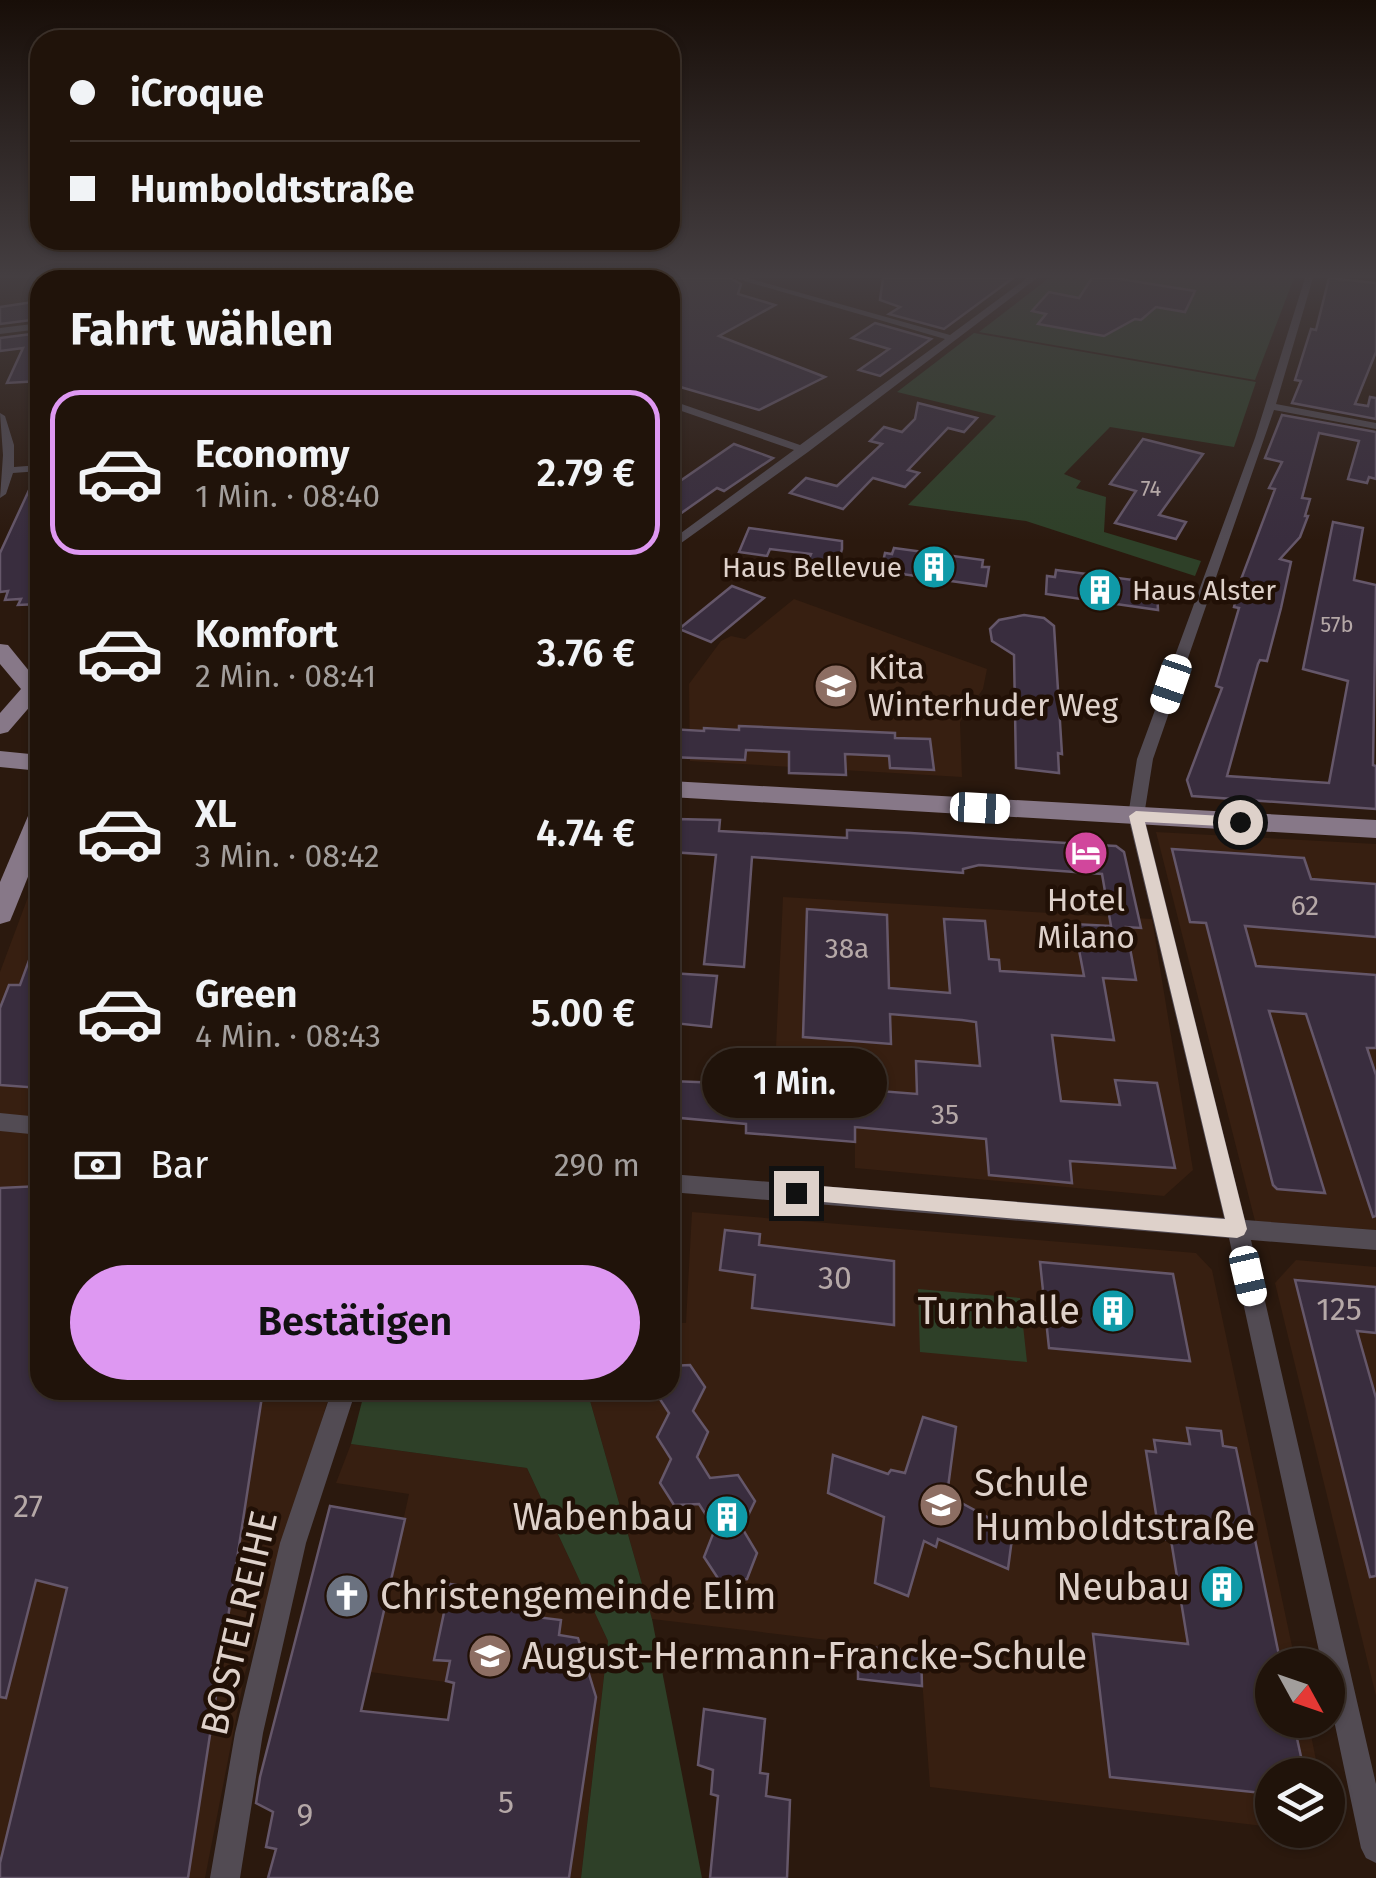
<!DOCTYPE html>
<html lang="de">
<meta charset="utf-8">
<style>
body{margin:0;font-family:"Fira Sans",sans-serif;background:#281c13;color:#f1f3f6;height:100vh;display:flex;flex-direction:column;font-size:38px;white-space:nowrap}
*{box-sizing:border-box;margin:0}
p{font-size:32px;color:#a29e9c}
.icon{flex:none;width:55px;height:55px;fill:none;stroke:currentColor;stroke-width:2;stroke-linecap:round;stroke-linejoin:round}
.map{position:relative;flex:1;overflow:hidden}
.details{position:absolute;left:30px;top:270px;width:650px;height:1130px;display:flex;flex-direction:column;background:#20130a;border-radius:30px;box-shadow:0 2px 8px #0004,0 0 0 2px #3d322b}
.details>*{flex:none}
.hud{position:absolute;left:30px;top:30px;width:650px;height:220px;border-radius:30px;box-shadow:0 2px 8px #0004,0 0 0 2px #3d322b;display:grid;align-content:center;height:220px;padding:0 40px;background:#20130a}
.needle{width:65px;rotate:130deg}
.tools{position:absolute;left:1255px;top:1648px;display:grid;gap:20px}
.tools a{display:grid;place-items:center;width:90px;height:90px;border-radius:50%;background:#20130a;box-shadow:0 2px 8px #0004,0 0 0 2px #3d322b;font-size:50px}
.end{position:absolute;width:45px;height:45px;margin:-22px;border:12px solid #ded1ca;background:#111;box-shadow:0 0 0 5px #111}
.from{border-radius:50%}
.bubble{position:absolute;height:70px;border-radius:35px;background:#20130a;box-shadow:0 2px 8px #0004,0 0 0 2px #3d322b;font-size:32px;font-weight:600;line-height:70px;text-align:center}
.car{position:absolute;width:30px;height:60px;margin:-30px -15px;border-radius:12px;box-shadow:0 0 8px 2px #0007;background:linear-gradient(#fff 24%,#345 0 40%,#fff 0 76%,#345 0 86%,#fff 0)}
.hud b{display:flex;align-items:center;gap:35px;height:95px;font-size:38px}
.hud b+b{border-top:2px solid #3d322b}
.hud i{width:25px;height:25px;background:#f1f3f6}
ul{padding:0;list-style:none}
li{display:flex;align-items:center;gap:30px;height:165px;margin:0 20px 15px;padding:0 20px;border:5px solid transparent;border-radius:30px}
li div{flex:1}
li b{display:block;font-size:38px}
li em{font-style:normal;font-weight:600}
li.on{border-color:#de98f2}
li>.icon{width:90px;height:90px;stroke-width:1.5}
h2{padding:0 40px;font-size:45px;line-height:120px}
.pay{display:flex;align-items:center;gap:25px;height:110px;padding:0 40px;font-size:38px}
.pay p{margin-inline-start:auto}
.action{display:flex;gap:20px;margin-top:auto;padding:20px 40px}
.action a{flex:1;height:115px;border-radius:60px;background:#de98f2;color:#111;font-size:40px;font-weight:600;line-height:115px;text-align:center}
.map>svg:first-child{display:block}
.built{fill:#371f11}
.green{fill:#2e4028}
.building{fill:#392d3e;stroke:#65576a;stroke-width:2.5}
.lines{fill:none;stroke-linecap:round;stroke-linejoin:round}
.minor{fill:#524b53;fill-rule:evenodd}
.primary{fill:#877888;fill-rule:evenodd}
.route{fill:#ded1ca}
.labels{text-anchor:middle;stroke-width:9;stroke-linejoin:round;paint-order:stroke}
.far-number-label{font-size:22px;fill:#b5a8a7}
.far-poi-label{font-size:28px;fill:#ded1ca;stroke:#211006;text-anchor:end}
.number-label{font-size:28px;fill:#b5a8a7}
.poi-label{font-size:32px;fill:#ded1ca;stroke:#211006;text-anchor:start}
.near-number-label{font-size:32px;fill:#b5a8a7}
.near-poi-label{font-size:38px;fill:#ded1ca;stroke:#211006;text-anchor:end}
.near-street-label{font-size:38px;fill:#ded1ca;stroke:#211006}
</style>
<div class="map">
<svg width="1376" height="1878" viewBox="0 0 1376 1878">
<rect width="100%" height="100%" fill="#2b190e"/>
<!-- built -->
<g class="built">
<path d="M794,599L987,669L983,689L960,722L962,777L690,761L689,684L721,641L731,636L745,639Z"/>
<path d="M1156,832L1376,844V1230L1255,1221Z"/>
<path d="M40,865V1390H331L245,1673L205,1878H0V972Z"/>
<path d="M783,897L1152,919L1193,1170L1164,1196L855,1168V1054L776,1047Z"/>
<path d="M692,1212L1196,1253L1212,1270L1296,1665H1272V1720H1308L1319,1775H1272V1827L930,1787L920,1651L652,1619L587,1390H670V1323H686Z"/>
<path d="M1296,1260L1376,1267V1696L1275,1283Z"/>
<path d="M351,1444L527,1468L608,1641L581,1878H417L454,1683L370,1672L409,1494L336,1483Z"/>
</g>
<!-- green -->
<g class="green">
<path d="M1049,278H1294L1255,380L979,332Z"/>
<path d="M974,333L1256,382L1234,447L1110,427L1064,474L1081,481L1076,488L1106,497L1104,532L1201,561L1195,576L1026,521L908,505L996,416L897,392Z"/>
<path d="M918,1289L1020,1298L1027,1362L920,1352Z"/>
<path d="M365,1390H587L652,1619L702,1878H581L608,1641L527,1468L351,1444Z"/>
</g>
<!-- building -->
<g class="building">
<path d="M670,278H730L741,284L738,294L775,305L719,336L825,377L759,410L670,384Z"/>
<path d="M883,278H1013L944,329L889,314L900,307L880,300Z"/>
<path d="M1092,278H1114L1195,291L1185,312L1156,307L1141,320L1135,319L1104,336L1038,324L1046,314L1032,311L1049,292L1079,298Z"/>
<path d="M1329,278L1376,283V352L1355,404L1368,406L1370,397L1376,398V419L1292,403L1301,381L1295,380L1311,329L1316,330Z"/>
<path d="M40,301V319L0,324V307Z"/>
<path d="M875,323L931,339L880,376L859,370L889,349L852,338Z"/>
<path d="M40,333V381L7,383L23,348L0,351V338Z"/>
<path d="M918,403L977,418L964,432L948,428L908,470L919,473L905,487L873,478L843,509L790,493L806,478L837,486L882,444L870,441L884,427L902,432L915,419Z"/>
<path d="M1282,415L1376,432V479L1369,477L1367,483L1348,479L1359,441L1319,433L1302,498L1310,499L1305,516H1308L1300,537L1280,559L1291,562L1281,608L1267,661L1260,660L1258,664L1227,776L1329,783L1348,681L1303,669L1333,522L1363,528L1354,580L1376,585L1373,765L1376,766V809L1192,796L1187,780L1222,688L1216,686L1239,608L1234,607L1240,582L1275,489L1269,488L1282,462L1265,458Z"/>
<path d="M1143,439L1203,454L1159,515L1186,522L1176,539L1115,523L1136,491L1110,484Z"/>
<path d="M734,444L773,458L724,491L717,488L670,521V488Z"/>
<path d="M36,475H40V604L18,605L21,599L5,600L8,591L0,592V553Z"/>
<path d="M749,528L842,541V549L837,565L808,561L811,554L770,549L767,556L739,552Z"/>
<path d="M894,548L983,560L982,567H989L986,586L881,571L885,553L892,554Z"/>
<path d="M1056,570L1149,582V589L1157,591L1158,610L1046,594L1047,576L1055,577Z"/>
<path d="M732,586L764,598L711,642L679,629Z"/>
<path d="M1024,615L1044,618L1054,626L1062,754L1058,753L1059,773L1016,768L1014,655L992,641L990,629L999,620Z"/>
<path d="M739,726L895,733V738L930,739L934,770L890,768L889,756L845,754L846,775L789,773V752L746,750L745,760L670,757V729L704,731V728L739,730Z"/>
<path d="M676,819L720,820L719,831L847,838V830L911,833L1097,845L1116,846L1124,852L1141,928L1126,927L1136,980L1103,978L1114,1040L1052,1035L1057,1073L1061,1101L1120,1105L1115,1080L1157,1083L1175,1168L1070,1161L1072,1183L989,1175L986,1139L855,1127V1142L746,1133V1124L670,1117V1081L750,1084L748,1097L855,1106V1089L917,1094L916,1061L980,1066L976,1022L962,1020L890,1014L891,1044L803,1037L807,909L887,915L889,988L950,993L944,919L985,921L989,959L999,960L1000,971L1084,976L1074,924L1111,926L1102,874L979,865L963,869V873L752,857L744,967L704,964L716,855L670,852V827H674Z"/>
<path d="M1172,849L1304,858L1311,879L1376,884V937L1245,926L1256,966L1376,975V1048H1367L1376,1075V1216L1373,1217L1306,1014L1269,1011L1325,1193L1277,1189L1273,1185L1206,923L1190,922Z"/>
<path d="M38,936L40,1088L0,1085V1008L9,985H20Z"/>
<path d="M670,973L717,976L711,1027L673,1023L677,1004H670Z"/>
<path d="M40,1186V1390H263L188,1878H0V1863L67,1588L36,1580L6,1698L0,1697V1188Z"/>
<path d="M725,1230L760,1234L759,1245L894,1261V1325L752,1308L755,1275L720,1270Z"/>
<path d="M1040,1262L1173,1274L1190,1361L1049,1348Z"/>
<path d="M1295,1280L1376,1287V1333L1357,1331L1376,1398V1576L1370,1577Z"/>
<path d="M690,1365L705,1387L693,1411L708,1432L697,1457L710,1478L738,1475L755,1501L742,1528L757,1553L747,1579L721,1583L704,1557L715,1529L699,1504L674,1505L660,1483L671,1459L657,1437L669,1413L654,1390H670V1366Z"/>
<path d="M923,1417L956,1427L947,1495L1013,1531L1008,1569L938,1539L936,1547L924,1541L908,1596L875,1583L884,1517L828,1493L833,1455L888,1474L891,1470L905,1473Z"/>
<path d="M1187,1428L1221,1431L1223,1446L1236,1448L1281,1665H1272V1720H1293L1305,1775H1272V1794L1110,1777L1093,1634L1188,1644L1171,1540L1160,1539L1146,1451L1156,1452L1154,1440L1190,1444Z"/>
<path d="M330,1506L405,1519L361,1711L448,1720L454,1683L446,1681L450,1661L434,1660L450,1584L540,1599L536,1617L561,1620L559,1635L578,1638L596,1697L569,1878H268L276,1849L266,1847L273,1812L256,1803L260,1777Z"/>
<path d="M858,1646L921,1652L922,1686L858,1679Z"/>
<path d="M704,1709L765,1719L760,1773L768,1774L766,1796L790,1800L787,1878H710L718,1796L711,1794L713,1770L698,1765Z"/>
</g>
<g class="lines">
<!-- minor -->
<g class="minor">
<path d="M734,278H748L950,335L1027,278H1037L808,452L670,551V541L794,450L670,407V400L800,445L945,339Z"/>
<path d="M1305,278H1313L1276,404L1376,423V429L1274,410L1153,759L1144,816L1245,1220L1376,1230V1250L1251,1240L1376,1784V1863L1366,1858L1361,1848L1328,1692V1665H1322L1229,1238L670,1192V1174L1224,1218L1128,816L1137,759L1255,438Z"/>
<path d="M40,323V329L0,334V328Z"/>
<path d="M0,413L5,416L14,445V467L40,465V471L13,473L6,494L0,498L3,455Z"/>
<path d="M0,1113L40,1117V1135L0,1131Z"/>
<path d="M332,1390H356L306,1543L263,1733L240,1878H210L235,1733L280,1543Z"/>
</g>
<!-- primary -->
<g class="primary">
<path d="M0,644L8,645L34,677L40,675V705L33,703L8,732L0,734V713L21,689L0,664Z"/>
<path d="M0,751L40,755V771L0,767Z"/>
<path d="M670,781L1376,820V838L670,797Z"/>
<path d="M40,807V847L13,914L10,921L0,924V882L28,816Z"/>
</g>
</g>
<!-- sky -->
<linearGradient id="sky" x2="0" y2="1"><stop stop-color="#180e08"/><stop offset="0.51" stop-color="#443e41"/><stop offset="1" stop-color="#443e41" stop-opacity="0"/></linearGradient>
<rect width="1376" height="541" fill="url(#sky)"/>
<!-- route -->
<path class="route" d="M1136,811L1240,817L1248,822L1240,827L1145,822L1247,1229L1244,1235L1237,1238L789,1199V1187L796,1184L1225,1219L1129,816Z"/>
<!-- icons -->
<defs>
<symbol id="building-disc" viewBox="-11 -11 22 22"><circle r="9.5" fill="#0f9aa8" stroke="#211006"/><path d="M-4-6H4V6H1V3H-1V6H-4ZM-2.5-4.3h1.7v1.8h-1.7ZM.8-4.3h1.7v1.8H.8ZM-2.5-1h1.7V.8h-1.7ZM.8-1h1.7V.8H.8Z" fill="#fff"/></symbol>
<symbol id="school-disc" viewBox="-11 -11 22 22"><circle r="9.5" fill="#8d6e63" stroke="#211006"/><path d="M0-5L7-2L0 1L-7-2ZM-4 1L0 2.5L4 1V4Q0 6-4 4Z" fill="#fff"/></symbol>
<symbol id="hotel-disc" viewBox="-11 -11 22 22"><circle r="9.5" fill="#d1479c" stroke="#211006"/><path d="M-6-4.5h1.5V1H6V5H4.5V3h-9V5H-6ZM-4 0a1.8 1.8 0 1 1 3.6 0ZM.5 0V-2.5h3Q6-2.5 6 0Z" fill="#fff"/></symbol>
<symbol id="church-disc" viewBox="-11 -11 22 22"><circle r="9.5" fill="#6b7280" stroke="#211006"/><path d="M-1.2-6h2.4v3.5h3.3v2.4h-3.3V6h-2.4V-.1h-3.3v-2.4h3.3Z" fill="#fff"/></symbol>
</defs>
<g fill-rule="evenodd">
<use href="#building-disc" x="909" y="542" width="50" height="50"/>
<use href="#building-disc" x="1075" y="565" width="50" height="50"/>
<use href="#school-disc" x="811" y="661" width="50" height="50"/>
<use href="#hotel-disc" x="1061" y="828" width="50" height="50"/>
<use href="#building-disc" x="1088" y="1286" width="50" height="50"/>
<use href="#school-disc" x="916" y="1480" width="50" height="50"/>
<use href="#building-disc" x="702" y="1492" width="50" height="50"/>
<use href="#building-disc" x="1197" y="1562" width="50" height="50"/>
<use href="#church-disc" x="322" y="1571" width="50" height="50"/>
<use href="#school-disc" x="465" y="1631" width="50" height="50"/>
</g>
<g class="labels">
<!-- far-number labels -->
<g class="far-number-label">
<text x="1151" y="496">74</text>
<text x="1337" y="632">57b</text>
</g>
<!-- far-poi labels -->
<g class="far-poi-label">
<text x="902" y="577">Haus Bellevue</text>
<text x="1132" y="600" text-anchor="start">Haus Alster</text>
</g>
<!-- number labels -->
<g class="number-label">
<text x="1305" y="915">62</text>
<text x="847" y="958">38a</text>
<text x="945" y="1124">35</text>
</g>
<!-- poi labels -->
<g class="poi-label">
<text x="868" y="679">Kita<tspan x="868" dy="37">Winterhuder Weg</tspan></text>
<text x="1086" y="911" text-anchor="middle">Hotel<tspan x="1086" dy="37">Milano</tspan></text>
</g>
<!-- near-number labels -->
<g class="near-number-label">
<text x="835" y="1289">30</text>
<text x="1339" y="1320">125</text>
<text x="28" y="1517">27</text>
<text x="506" y="1813">5</text>
<text x="305" y="1826">9</text>
</g>
<!-- near-poi labels -->
<g class="near-poi-label">
<text x="1080" y="1324">Turnhalle</text>
<text x="974" y="1496" text-anchor="start">Schule<tspan x="974" dy="44">Humboldtstraße</tspan></text>
<text x="694" y="1530">Wabenbau</text>
<text x="1190" y="1600">Neubau</text>
<text x="380" y="1609" text-anchor="start">Christengemeinde Elim</text>
<text x="522" y="1669" text-anchor="start">August-Hermann-Francke-Schule</text>
</g>
<!-- near-street labels -->
<g class="near-street-label">
<text transform="translate(239 1623) rotate(-77)" y="13">BOSTELREIHE</text>
</g>
</g>
</svg>
<div class="tools">
<a><svg class="needle" viewBox="-14 -14 28 28"><path d="M0-13l5 13h-10z" fill="#e53935"/><path d="M0 13l5-13h-10z" fill="#a29e9c"/></svg></a>
<a><svg class="icon" aria-label="layers" viewBox="0 0 24 24"><path d="M12 4l9 5-9 5-9-5zM3 14l9 5 9-5"/></svg></a>
</div>
<i class="end from" style="left:1240px;top:822px"></i>
<i class="end" style="left:796px;top:1193px"></i>
<div class="bubble" style="left:702px;top:1048px;width:185px">1 Min.</div>
<i class="car" style="left:1171px;top:684px;rotate:199deg"></i>
<i class="car" style="left:980px;top:808px;rotate:93deg"></i>
<i class="car" style="left:1248px;top:1276px;rotate:167deg"></i>
<div class="hud">
<b><i class="from"></i>iCroque</b>
<b><i></i>Humboldtstraße</b>
</div>
<section class="details">
<h2>Fahrt wählen</h2>
<ul>
<li class="on"><svg class="icon" aria-label="car" viewBox="0 0 24 24"><path d="M5 17H2v-5l4-1 3-4h7l3 4 3 1v5h-3M9 17h6M6 11h13"/><circle cx="7" cy="17" r="2"/><circle cx="17" cy="17" r="2"/></svg><div><b>Economy</b><p>1 Min. · 08:40</p></div><em>2.79 €</em></li>
<li><svg class="icon" aria-label="car" viewBox="0 0 24 24"><path d="M5 17H2v-5l4-1 3-4h7l3 4 3 1v5h-3M9 17h6M6 11h13"/><circle cx="7" cy="17" r="2"/><circle cx="17" cy="17" r="2"/></svg><div><b>Komfort</b><p>2 Min. · 08:41</p></div><em>3.76 €</em></li>
<li><svg class="icon" aria-label="car" viewBox="0 0 24 24"><path d="M5 17H2v-5l4-1 3-4h7l3 4 3 1v5h-3M9 17h6M6 11h13"/><circle cx="7" cy="17" r="2"/><circle cx="17" cy="17" r="2"/></svg><div><b>XL</b><p>3 Min. · 08:42</p></div><em>4.74 €</em></li>
<li><svg class="icon" aria-label="car" viewBox="0 0 24 24"><path d="M5 17H2v-5l4-1 3-4h7l3 4 3 1v5h-3M9 17h6M6 11h13"/><circle cx="7" cy="17" r="2"/><circle cx="17" cy="17" r="2"/></svg><div><b>Green</b><p>4 Min. · 08:43</p></div><em>5.00 €</em></li>
</ul>
<div class="pay"><svg class="icon" aria-label="cash" viewBox="0 0 24 24"><path d="M3 7h18v10H3z"/><circle cx="12" cy="12" r="2"/></svg>Bar<p>290 m</p></div>
<div class="action"><a>Bestätigen</a></div>
</section>
</div>
